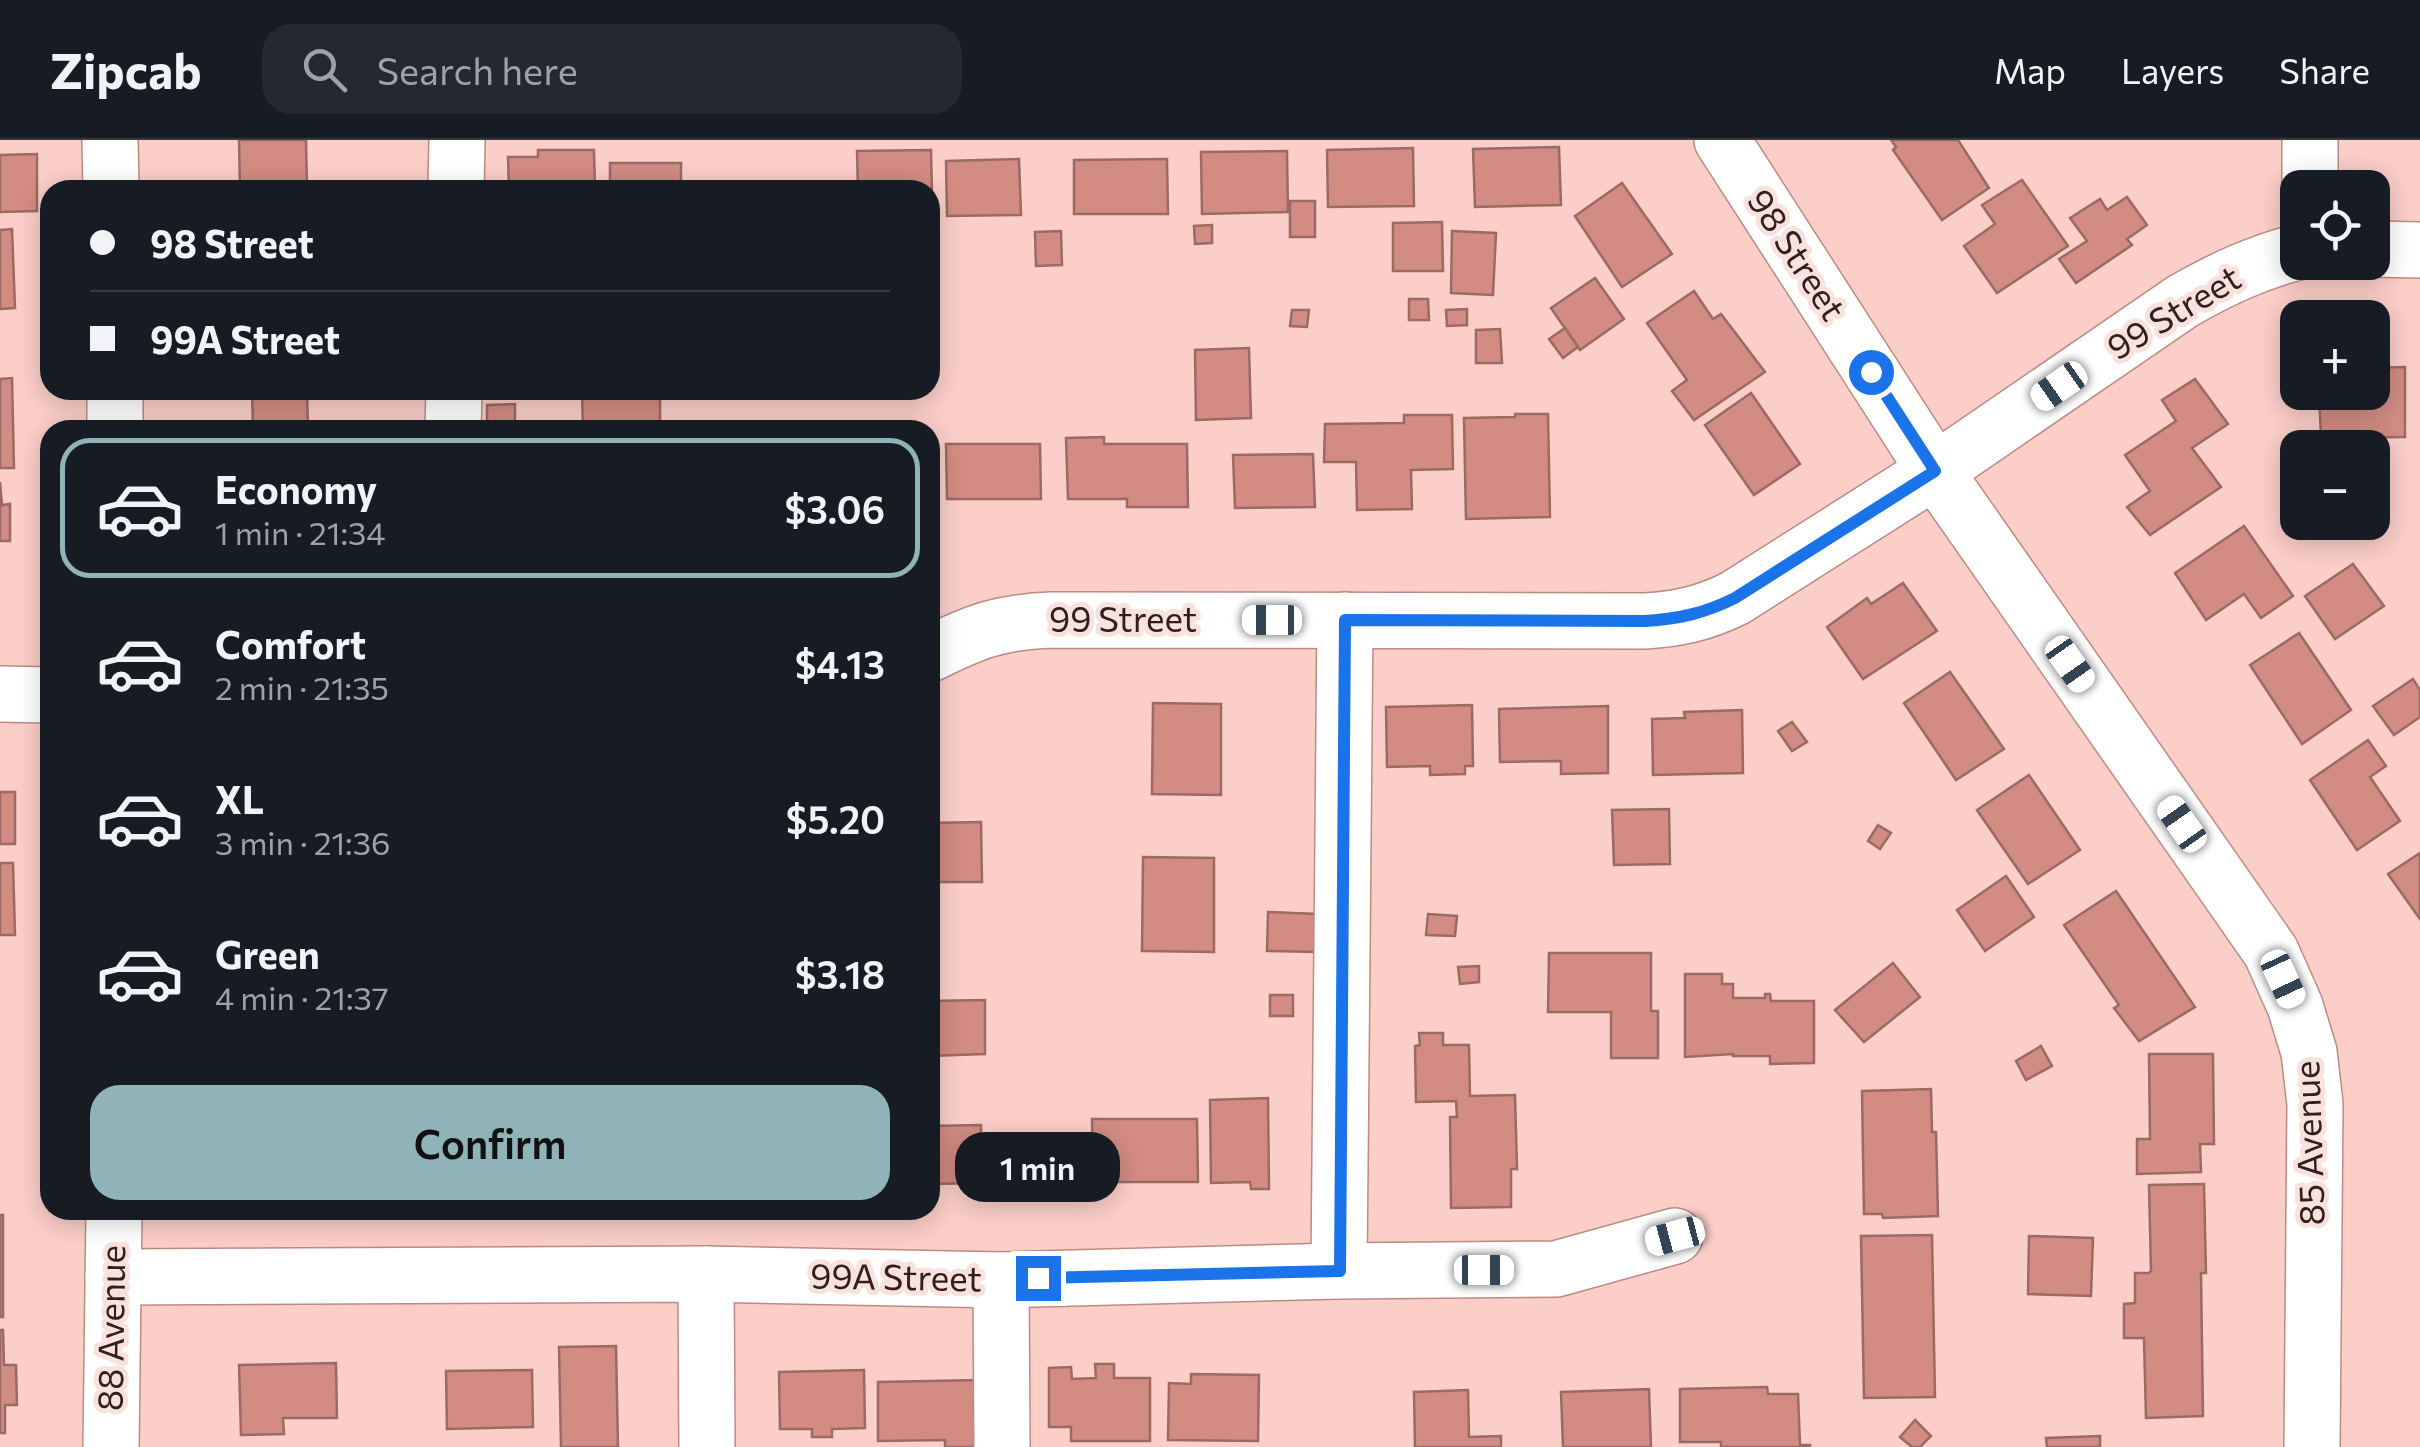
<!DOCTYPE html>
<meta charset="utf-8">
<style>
body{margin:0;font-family:Commissioner,sans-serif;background:#242831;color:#f1f3f6;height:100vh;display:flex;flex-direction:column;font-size:38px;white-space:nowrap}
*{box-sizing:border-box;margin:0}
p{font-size:32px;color:#9ea1a6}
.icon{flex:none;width:55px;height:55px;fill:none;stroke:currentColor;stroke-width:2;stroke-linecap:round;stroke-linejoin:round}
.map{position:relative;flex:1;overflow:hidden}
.drawer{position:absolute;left:40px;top:280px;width:900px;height:800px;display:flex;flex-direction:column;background:#171b24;border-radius:30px;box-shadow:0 5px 25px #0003}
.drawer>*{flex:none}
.guide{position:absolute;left:40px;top:40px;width:900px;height:220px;border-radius:30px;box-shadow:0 5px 25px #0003;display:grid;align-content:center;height:220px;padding:0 50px;background:#171b24}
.controls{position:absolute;left:2280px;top:30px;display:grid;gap:20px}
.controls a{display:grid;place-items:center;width:110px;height:110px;border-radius:20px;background:#171b24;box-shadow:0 5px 25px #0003;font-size:50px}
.end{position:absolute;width:45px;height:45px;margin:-22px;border:12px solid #1a73e8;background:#fff;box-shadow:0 0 0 5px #fff}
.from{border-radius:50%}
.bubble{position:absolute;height:70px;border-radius:30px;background:#171b24;box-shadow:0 5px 25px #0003;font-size:32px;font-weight:600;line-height:70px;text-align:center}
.car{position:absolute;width:30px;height:60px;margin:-30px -15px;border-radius:12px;box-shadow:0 0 8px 2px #0007;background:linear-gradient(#fff 24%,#345 0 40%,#fff 0 76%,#345 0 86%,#fff 0)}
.guide b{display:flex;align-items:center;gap:35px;height:95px;font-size:38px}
.guide b+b{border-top:2px solid #363941}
.guide i{width:25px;height:25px;background:#f1f3f6}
ul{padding:18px 0 0;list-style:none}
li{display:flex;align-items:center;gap:30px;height:140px;margin:0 20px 15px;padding:0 30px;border:5px solid transparent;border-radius:30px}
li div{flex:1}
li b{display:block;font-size:38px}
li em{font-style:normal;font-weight:600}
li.active{border-color:#8fb3b8}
li>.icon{width:90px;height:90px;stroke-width:1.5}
.action{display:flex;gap:20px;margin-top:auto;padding:20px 50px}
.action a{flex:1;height:115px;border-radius:30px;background:#8fb3b8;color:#111;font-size:40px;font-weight:600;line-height:115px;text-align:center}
header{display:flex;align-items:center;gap:60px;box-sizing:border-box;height:140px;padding:0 50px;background:#171b24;border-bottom:2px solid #363941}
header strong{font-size:48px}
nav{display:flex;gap:55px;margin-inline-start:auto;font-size:35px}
.search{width:700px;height:90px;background:#242831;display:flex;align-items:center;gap:25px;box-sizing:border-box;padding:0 35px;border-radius:30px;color:#9ea1a6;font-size:38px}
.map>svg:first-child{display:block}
.building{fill:#d28c83;stroke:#9b6a63;stroke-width:2.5}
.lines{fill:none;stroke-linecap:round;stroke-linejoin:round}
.minor-casing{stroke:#bd8a83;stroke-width:58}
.minor{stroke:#fff;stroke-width:55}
.route{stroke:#1a73e8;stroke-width:12}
.labels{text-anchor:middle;stroke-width:10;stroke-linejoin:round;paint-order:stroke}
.street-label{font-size:35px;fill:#321e1c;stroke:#f9e2de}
</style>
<header>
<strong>Zipcab</strong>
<div class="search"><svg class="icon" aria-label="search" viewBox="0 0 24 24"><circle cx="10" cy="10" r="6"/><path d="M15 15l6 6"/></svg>Search here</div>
<nav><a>Map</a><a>Layers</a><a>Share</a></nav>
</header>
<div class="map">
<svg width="2420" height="1307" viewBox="0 0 2420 1307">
<rect width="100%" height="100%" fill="#fbcec8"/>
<!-- building -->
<g class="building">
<path d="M239,0H306L307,50H240Z"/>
<path d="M1891,0H1958L1989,48L1942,80L1893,10L1896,7Z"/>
<path d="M1559,7L1561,65L1475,67L1473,9Z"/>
<path d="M1413,8L1414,66L1328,67L1327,10Z"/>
<path d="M538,10H594L595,50H509L508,17H538Z"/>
<path d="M931,10L932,54H930V50H858L857,11Z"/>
<path d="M1287,11L1288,72L1202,74L1201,12Z"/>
<path d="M37,14V71L0,72V15Z"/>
<path d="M1019,19L1021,75L947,76L946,21Z"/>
<path d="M1167,19L1168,74H1074V20Z"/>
<rect x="610" y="23" width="71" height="27"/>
<path d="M2022,40L2068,106L1997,153L1964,106L1995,84L1982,65Z"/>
<path d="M1622,43L1672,114L1622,147L1575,76Z"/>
<path d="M2127,57L2147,85L2127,99L2132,105L2076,143L2059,119L2087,101L2070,78L2100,59L2107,70Z"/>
<rect x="1290" y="61" width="25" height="36"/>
<path d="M1442,82L1443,131H1393V83Z"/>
<path d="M1212,85V103L1195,104L1194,86Z"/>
<path d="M12,89L15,168L0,169V90Z"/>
<path d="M1061,91L1062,125L1036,126L1035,92Z"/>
<path d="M1452,91L1496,93L1493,155L1451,153Z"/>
<path d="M1595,138L1624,179L1580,210L1551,168Z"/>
<path d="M1694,151L1713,179L1721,174L1765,232L1694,280L1672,251L1687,240L1647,183Z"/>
<path d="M1409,159H1428L1429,180H1409Z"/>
<path d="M1467,169V185L1447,186L1446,170Z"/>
<path d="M1292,170H1309L1307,187L1290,186Z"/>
<path d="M1565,188L1578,207L1563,218L1549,199Z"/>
<path d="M1500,189L1502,223H1476V190Z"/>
<path d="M1249,208L1251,278L1196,280L1195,210Z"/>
<path d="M2405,227V297L2321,298L2319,252H2372V228Z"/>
<path d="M12,238L14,328H0V239Z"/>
<path d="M2195,239L2228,284L2192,308L2221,347L2150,395L2127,367L2150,351L2125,315L2176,281L2162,260Z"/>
<path d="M252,250H307L308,288L253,289Z"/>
<path d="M582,250H660V290H583Z"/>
<path d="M1751,253L1800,324L1754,355L1705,285Z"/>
<path d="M515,264V288L487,289V265Z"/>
<path d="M1515,274H1548L1550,377L1466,379L1464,278L1515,277Z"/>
<path d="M1404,275H1452L1453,329L1411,330L1412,369L1357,370L1356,322H1324L1325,284L1404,283Z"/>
<path d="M1104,297V304H1187L1188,367H1127V359H1068L1066,298Z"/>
<path d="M946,304H1040L1041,359H947Z"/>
<path d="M1313,314L1315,367L1235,368L1233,315Z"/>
<path d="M0,342L2,365L10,364V401H0Z"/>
<path d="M2244,386L2293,456L2261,478L2244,454L2206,480L2175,433Z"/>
<path d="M2353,424L2384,466L2335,499L2305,456Z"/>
<path d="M1903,443L1937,491L1863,539L1827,487L1867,458L1871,464Z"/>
<path d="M2299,493L2351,570L2302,604L2250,525Z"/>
<path d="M1950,532L2004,609L1956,640L1904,563Z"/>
<path d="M2413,539L2420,550V577L2394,595L2373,566Z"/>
<path d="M1153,563L1221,564V655L1152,654Z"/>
<path d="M1472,565L1473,626H1465V634L1430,635V626L1387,627L1386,567Z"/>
<path d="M1608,566V633L1561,634V621L1500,622L1499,569Z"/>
<path d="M1742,570L1743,633L1653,635L1652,579L1685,578L1684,572Z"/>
<path d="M1792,582L1807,602L1792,611L1778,591Z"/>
<path d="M2368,600L2386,626L2370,637L2400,681L2357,710L2310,640Z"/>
<path d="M2029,635L2080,710L2028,744L1977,670Z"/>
<rect x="0" y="652" width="15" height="52"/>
<path d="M1669,669L1670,724L1614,725L1612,670Z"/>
<path d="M981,682L982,742H930V683Z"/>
<path d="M1878,685L1891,693L1880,709L1868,701Z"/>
<path d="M2420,713V779L2388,734Z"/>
<path d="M1143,717L1214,718V812L1142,811Z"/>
<path d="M0,723H13L15,795H0Z"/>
<path d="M2006,736L2034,777L1985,811L1957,770Z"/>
<path d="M2116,751L2195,867L2139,901L2114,868L2119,865L2064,785Z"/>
<path d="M1268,772L1317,774L1315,812L1267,811Z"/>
<path d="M1428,774L1457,776L1455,796L1426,795Z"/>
<path d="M1549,813H1651V871H1658V918H1611V872H1548Z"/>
<path d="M1893,823L1920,857L1864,902L1835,870Z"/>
<path d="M1479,826V842L1460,844L1458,827Z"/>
<path d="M1685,834H1722V844H1733V858H1765V854H1770L1771,861H1814V923L1770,924V916H1733V914L1685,917Z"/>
<rect x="1270" y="855" width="23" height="21"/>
<path d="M985,860V914L930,916V861Z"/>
<path d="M1419,893H1443V905H1469L1470,956L1515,955L1517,1029H1511V1067L1451,1068L1450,977H1457L1456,961L1416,962L1415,906L1420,905Z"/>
<path d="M2041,906L2052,926L2026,940L2016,921Z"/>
<path d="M2149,914H2213L2214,1004H2200L2201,1032L2137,1034V999H2150Z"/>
<path d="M1931,949L1932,992H1936L1938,1076L1883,1078L1882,1074H1864L1862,951Z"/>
<path d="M1268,958L1269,1049H1251L1250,1042L1211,1043L1210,960Z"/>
<path d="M1092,979H1197L1198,1042H1093Z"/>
<path d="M981,985L982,1043L930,1044V986Z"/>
<path d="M2204,1044L2206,1133H2201L2203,1276L2146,1278L2144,1198H2124V1164L2135,1163V1133H2149L2151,1131L2149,1045Z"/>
<path d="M236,1070H320V1075L236,1076Z"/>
<rect x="0" y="1075" width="3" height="102"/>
<path d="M1932,1095L1935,1257L1864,1258L1861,1096Z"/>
<path d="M2029,1096L2093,1098L2091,1156L2028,1154Z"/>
<path d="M0,1190H3L4,1225H16L17,1265H5V1293H0Z"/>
<path d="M616,1206L618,1307H561L559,1207Z"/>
<path d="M336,1223L337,1278H283L284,1294L241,1295L239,1225Z"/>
<path d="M1095,1224H1114V1238H1150V1301H1071V1287H1049V1228L1071,1227L1072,1239L1096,1238Z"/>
<path d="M532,1230L533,1287L447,1289L446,1231Z"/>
<path d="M864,1230L865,1288L832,1289V1297H812V1289H780L779,1232Z"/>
<path d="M1191,1234L1259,1235L1258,1301L1168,1300L1169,1243L1191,1244Z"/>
<path d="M982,1240L983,1307H945V1300L878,1301V1242Z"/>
<path d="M1767,1247L1768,1254H1798L1800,1305H1810V1307H1721V1302H1680V1249Z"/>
<path d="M1649,1249L1651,1307H1563L1561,1252Z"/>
<path d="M1468,1250L1469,1297L1501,1296V1307H1415L1414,1252Z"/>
<path d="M1915,1280L1931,1296L1920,1307H1912L1900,1297Z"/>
<path d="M2100,1296V1307H2047L2046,1298Z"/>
</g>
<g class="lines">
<defs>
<g id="minor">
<path d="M110,0L111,50"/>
<path d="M1722,0L1935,331L2271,812L2295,866L2309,912L2315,964L2312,1307"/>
<path d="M2310,48V0"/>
<path d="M456,50L457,0"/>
<path d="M2372,109L2420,110"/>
<path d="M115,250V290"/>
<path d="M453,290L454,250"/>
<path d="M930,514C976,491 1000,482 1052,480L1645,481C1679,479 1705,473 1735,458L1935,331L2183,161C2220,140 2255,123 2298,112"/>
<path d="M0,554L50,555"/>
<path d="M1339,1131L1345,480"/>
<path d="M706,1134L707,1307"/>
<path d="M113,1137L706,1134L1001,1140L1339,1131L1556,1129L1675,1096"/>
<path d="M1001,1140L1002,1307"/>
<path d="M111,1307L114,1070"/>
</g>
</defs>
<!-- minor casing -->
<use href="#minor" class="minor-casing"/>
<!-- minor -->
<use href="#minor" class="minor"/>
</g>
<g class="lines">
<!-- route -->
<path class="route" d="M1038,1138L1340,1131L1345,480L1645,481C1679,479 1705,473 1735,458L1935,331L1871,232"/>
</g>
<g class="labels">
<!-- street labels -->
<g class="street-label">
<text transform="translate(1796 115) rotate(57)" y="12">98 Street</text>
<text transform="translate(2174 173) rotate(-31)" y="12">99 Street</text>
<text x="1123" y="492">99 Street</text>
<text transform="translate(2310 1003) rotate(-92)" y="12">85 Avenue</text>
<text transform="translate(896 1138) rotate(1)" y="12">99A Street</text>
<text transform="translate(112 1188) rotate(-89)" y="12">88 Avenue</text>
</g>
</g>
</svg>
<div class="controls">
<a><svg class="icon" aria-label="locate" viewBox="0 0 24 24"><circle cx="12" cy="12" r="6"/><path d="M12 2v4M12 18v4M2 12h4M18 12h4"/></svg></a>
<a>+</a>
<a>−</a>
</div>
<i class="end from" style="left:1871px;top:232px"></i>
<i class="end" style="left:1038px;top:1138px"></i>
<div class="bubble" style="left:955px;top:992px;width:165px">1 min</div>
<i class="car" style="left:2059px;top:246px;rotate:235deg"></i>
<i class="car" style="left:1272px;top:480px;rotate:270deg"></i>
<i class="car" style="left:2070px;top:524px;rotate:145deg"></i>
<i class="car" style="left:2182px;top:684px;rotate:325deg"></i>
<i class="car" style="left:2283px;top:839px;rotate:155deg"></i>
<i class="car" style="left:1675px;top:1096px;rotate:255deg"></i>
<i class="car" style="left:1484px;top:1130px;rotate:90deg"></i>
<div class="guide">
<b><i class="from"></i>98 Street</b>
<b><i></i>99A Street</b>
</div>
<section class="drawer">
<ul>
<li class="active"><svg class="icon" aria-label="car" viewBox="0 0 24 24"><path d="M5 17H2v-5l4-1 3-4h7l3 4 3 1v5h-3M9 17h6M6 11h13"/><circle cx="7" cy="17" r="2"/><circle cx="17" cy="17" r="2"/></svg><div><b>Economy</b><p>1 min · 21:34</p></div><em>$3.06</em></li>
<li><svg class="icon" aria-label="car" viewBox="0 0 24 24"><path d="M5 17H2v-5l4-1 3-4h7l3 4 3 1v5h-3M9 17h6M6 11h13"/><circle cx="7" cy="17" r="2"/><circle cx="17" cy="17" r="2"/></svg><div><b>Comfort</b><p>2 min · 21:35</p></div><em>$4.13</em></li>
<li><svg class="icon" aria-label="car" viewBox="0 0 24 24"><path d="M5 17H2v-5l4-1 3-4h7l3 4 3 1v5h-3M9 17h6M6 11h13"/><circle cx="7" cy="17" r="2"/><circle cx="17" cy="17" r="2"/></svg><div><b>XL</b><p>3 min · 21:36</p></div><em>$5.20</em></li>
<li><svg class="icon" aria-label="car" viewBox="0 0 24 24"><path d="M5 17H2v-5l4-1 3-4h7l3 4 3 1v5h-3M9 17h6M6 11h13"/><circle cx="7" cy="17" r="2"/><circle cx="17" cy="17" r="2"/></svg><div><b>Green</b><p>4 min · 21:37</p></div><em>$3.18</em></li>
</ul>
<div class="action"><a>Confirm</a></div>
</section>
</div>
